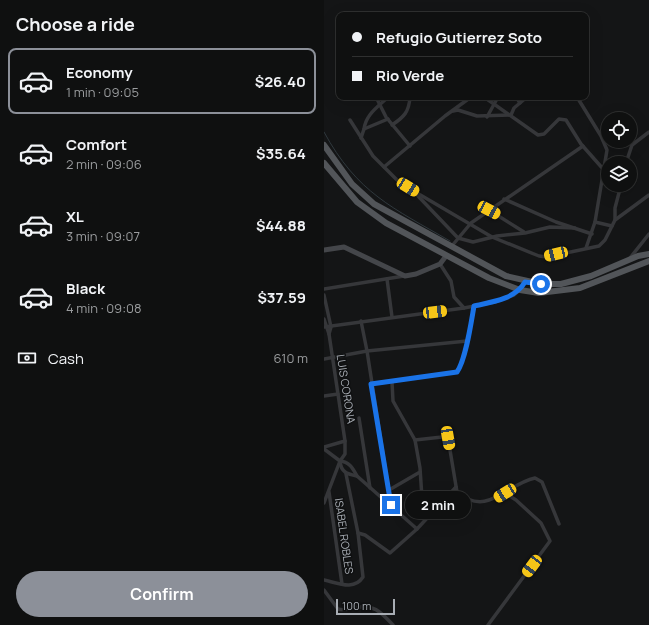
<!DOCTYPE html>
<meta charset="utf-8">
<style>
body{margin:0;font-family:Manrope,sans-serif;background:#181919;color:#f1f3f6;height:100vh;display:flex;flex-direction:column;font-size:15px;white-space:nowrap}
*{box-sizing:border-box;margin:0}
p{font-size:13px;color:#9b9d9f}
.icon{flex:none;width:22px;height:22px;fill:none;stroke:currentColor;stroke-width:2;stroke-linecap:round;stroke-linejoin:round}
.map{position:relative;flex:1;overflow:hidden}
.drawer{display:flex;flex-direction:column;background:#0f1010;width:324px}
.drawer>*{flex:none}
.banner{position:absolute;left:12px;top:12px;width:253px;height:88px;border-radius:8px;box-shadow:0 4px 16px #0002,0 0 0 1px #2f3030;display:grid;align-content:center;height:88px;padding:0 16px;background:#0f1010}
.fabs{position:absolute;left:277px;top:112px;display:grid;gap:8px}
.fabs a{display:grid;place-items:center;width:36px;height:36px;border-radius:50%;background:#0f1010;box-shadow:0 4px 16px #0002,0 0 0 1px #2f3030;font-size:20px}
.scale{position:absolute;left:12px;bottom:10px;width:59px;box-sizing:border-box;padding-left:4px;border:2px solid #a8adb4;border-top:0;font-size:11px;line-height:14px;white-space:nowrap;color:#a8adb4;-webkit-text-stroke:3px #0f1011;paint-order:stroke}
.end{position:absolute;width:18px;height:18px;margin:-9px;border:5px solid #1a73e8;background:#fff;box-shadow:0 0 0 2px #fff}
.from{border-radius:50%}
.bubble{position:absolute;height:28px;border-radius:14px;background:#0f1010;box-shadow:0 4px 16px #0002,0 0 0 1px #2f3030;font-size:13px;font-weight:700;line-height:28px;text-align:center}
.car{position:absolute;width:12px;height:24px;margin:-12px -6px;border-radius:5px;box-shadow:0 0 3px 1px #0007;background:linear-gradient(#f5c518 24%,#345 0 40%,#f5c518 0 76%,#345 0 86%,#f5c518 0)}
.banner b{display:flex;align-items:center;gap:14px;height:38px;font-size:15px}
.banner b+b{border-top:1px solid #2f3030}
.banner i{width:10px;height:10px;background:#f1f3f6}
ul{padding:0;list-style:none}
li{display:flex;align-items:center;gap:12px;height:66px;margin:0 8px 6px;padding:0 8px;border:2px solid transparent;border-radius:8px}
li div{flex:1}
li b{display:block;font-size:15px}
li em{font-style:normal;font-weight:700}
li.active{border-color:#8c9099}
li>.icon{width:36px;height:36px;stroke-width:1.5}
h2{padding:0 16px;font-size:18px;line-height:48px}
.pay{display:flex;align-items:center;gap:10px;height:44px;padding:0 16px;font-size:15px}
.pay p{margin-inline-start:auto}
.button{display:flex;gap:8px;margin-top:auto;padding:8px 16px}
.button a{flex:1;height:46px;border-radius:24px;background:#8c9099;color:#fff;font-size:16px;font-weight:700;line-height:46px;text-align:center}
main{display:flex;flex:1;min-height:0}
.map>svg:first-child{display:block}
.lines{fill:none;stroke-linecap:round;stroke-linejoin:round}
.stream{stroke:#2f383d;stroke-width:1}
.street{stroke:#36373a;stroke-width:3.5}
.secondary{stroke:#44464a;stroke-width:5}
.primary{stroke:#525559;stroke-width:6}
.route{stroke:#1a73e8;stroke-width:5}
.labels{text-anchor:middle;stroke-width:3;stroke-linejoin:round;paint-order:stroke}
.street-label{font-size:11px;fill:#a8adb4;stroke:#0f1011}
</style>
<main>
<section class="drawer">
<h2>Choose a ride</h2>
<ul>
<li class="active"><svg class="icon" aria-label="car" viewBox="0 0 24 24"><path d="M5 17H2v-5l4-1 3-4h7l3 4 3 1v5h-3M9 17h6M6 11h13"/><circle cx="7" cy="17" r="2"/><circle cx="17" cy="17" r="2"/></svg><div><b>Economy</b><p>1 min · 09:05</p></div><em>$26.40</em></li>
<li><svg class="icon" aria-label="car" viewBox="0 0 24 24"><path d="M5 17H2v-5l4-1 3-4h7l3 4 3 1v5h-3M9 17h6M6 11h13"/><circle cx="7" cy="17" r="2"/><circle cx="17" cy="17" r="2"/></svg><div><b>Comfort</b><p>2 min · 09:06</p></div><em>$35.64</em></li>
<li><svg class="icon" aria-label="car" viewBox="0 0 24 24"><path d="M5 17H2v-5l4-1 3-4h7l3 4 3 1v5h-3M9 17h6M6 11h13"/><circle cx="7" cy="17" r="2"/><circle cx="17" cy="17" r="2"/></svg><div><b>XL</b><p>3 min · 09:07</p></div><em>$44.88</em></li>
<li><svg class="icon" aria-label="car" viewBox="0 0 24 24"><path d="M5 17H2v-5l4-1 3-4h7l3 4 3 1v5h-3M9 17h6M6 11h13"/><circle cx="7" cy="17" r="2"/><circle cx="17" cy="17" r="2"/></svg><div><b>Black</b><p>4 min · 09:08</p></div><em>$37.59</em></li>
</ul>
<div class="pay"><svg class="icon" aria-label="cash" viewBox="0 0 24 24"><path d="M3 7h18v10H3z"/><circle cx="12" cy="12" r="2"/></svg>Cash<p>610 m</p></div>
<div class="button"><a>Confirm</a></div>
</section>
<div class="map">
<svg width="325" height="625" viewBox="0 0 325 625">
<rect width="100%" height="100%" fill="#141516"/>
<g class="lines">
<!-- stream -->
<path class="stream" d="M0,132C33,193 69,208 126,241"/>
<!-- street -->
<g class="street">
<path d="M52,97L62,117L86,146"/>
<path d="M160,97L214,135L220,134L235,119L242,120L257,144L280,170"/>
<path d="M192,97L196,103"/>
<path d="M253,97L277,136L283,150L271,222L262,248"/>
<path d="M129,111L134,110L153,116L186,115"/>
<path d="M187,115L190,108L203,97"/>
<path d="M163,117L174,97"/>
<path d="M26,120L49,156L76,183L168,237L215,256L223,257L275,246L281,240L291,220L325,195"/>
<path d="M68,125C80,117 85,112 86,97"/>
<path d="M40,129C42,114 54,107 64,97"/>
<path d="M37,138L40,129L64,119"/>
<path d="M302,163L308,145L325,132"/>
<path d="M60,167L121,116L147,97"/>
<path d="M94,196L134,238L149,242L173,236L201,233L226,227L251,228"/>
<path d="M180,199L232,222L268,234"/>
<path d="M165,210L200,232"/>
<path d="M291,220V208L297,185"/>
<path d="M271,222L288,226"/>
<path d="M127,247L147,223L259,146"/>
<path d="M306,258L325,234"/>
<path d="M116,264L127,281L130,297L140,308"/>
<path d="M63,279L68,317"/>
<path d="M0,289L80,276"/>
<path d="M0,295L7,327L5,334"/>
<path d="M0,319L5,334L21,441V454L16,461L0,503"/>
<path d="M37,321L43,351L67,505"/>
<path d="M0,327L140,308L171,302L190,295L196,290L201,282"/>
<path d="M0,359L43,351L143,341"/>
<path d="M68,382L69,401L91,440L96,468L98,498L103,518"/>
<path d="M47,384L133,372C142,359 147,323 150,306"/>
<path d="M0,396L14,394"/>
<path d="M35,418L46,488"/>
<path d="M91,440L118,437L124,438L133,492C164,518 182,484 211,478L218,482L235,524"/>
<path d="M0,447L21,441"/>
<path d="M0,449L16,461C17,473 24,474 33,476L93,529"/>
<path d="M16,461C26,462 29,469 33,476"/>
<path d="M65,490L96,472"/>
<path d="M5,492L18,584"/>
<path d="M34,533L41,535L66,553L93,529L132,487"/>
<path d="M0,580C14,583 30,591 39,577L34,533L22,474"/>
<path d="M0,590L14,609C20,611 24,609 30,608C49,603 57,612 69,625"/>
<path d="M164,625L226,541L217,523L192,500L181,493"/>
</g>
<!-- secondary -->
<path class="secondary" d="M0,250L20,247L81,276L92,274L116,264L122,256"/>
<!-- primary -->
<g class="primary">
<path d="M0,145L28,184L50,204L182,276L217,284H237L267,276L314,256L325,254"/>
<path d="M0,163L33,202L62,223L165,278L196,290L215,293L256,288L325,261"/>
</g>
</g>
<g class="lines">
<!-- route -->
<path class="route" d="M67,505L47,384L133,372C142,359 147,323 150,306C169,302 191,299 201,282L217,284"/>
</g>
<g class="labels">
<!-- street labels -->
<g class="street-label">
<text transform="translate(22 389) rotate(81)" y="4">LUIS CORONA</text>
<text transform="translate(20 536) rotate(82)" y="4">ISABEL ROBLES</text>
</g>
</g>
</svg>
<div class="fabs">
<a><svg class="icon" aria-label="locate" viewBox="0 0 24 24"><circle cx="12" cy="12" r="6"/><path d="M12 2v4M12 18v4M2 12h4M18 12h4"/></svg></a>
<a><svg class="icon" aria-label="layers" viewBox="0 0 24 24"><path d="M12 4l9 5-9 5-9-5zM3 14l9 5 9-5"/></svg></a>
</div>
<div class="scale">100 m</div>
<i class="end from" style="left:217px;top:284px"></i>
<i class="end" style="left:67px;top:505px"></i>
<div class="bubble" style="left:81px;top:491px;width:66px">2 min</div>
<i class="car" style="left:84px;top:187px;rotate:122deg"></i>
<i class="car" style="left:165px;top:210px;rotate:118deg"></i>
<i class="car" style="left:232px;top:254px;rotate:257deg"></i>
<i class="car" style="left:111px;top:312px;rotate:83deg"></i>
<i class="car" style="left:124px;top:438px;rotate:170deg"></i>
<i class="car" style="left:181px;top:493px;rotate:238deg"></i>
<i class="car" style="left:208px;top:566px;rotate:217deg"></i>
<div class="banner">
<b><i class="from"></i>Refugio Gutierrez Soto</b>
<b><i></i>Rio Verde</b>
</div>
</div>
</main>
